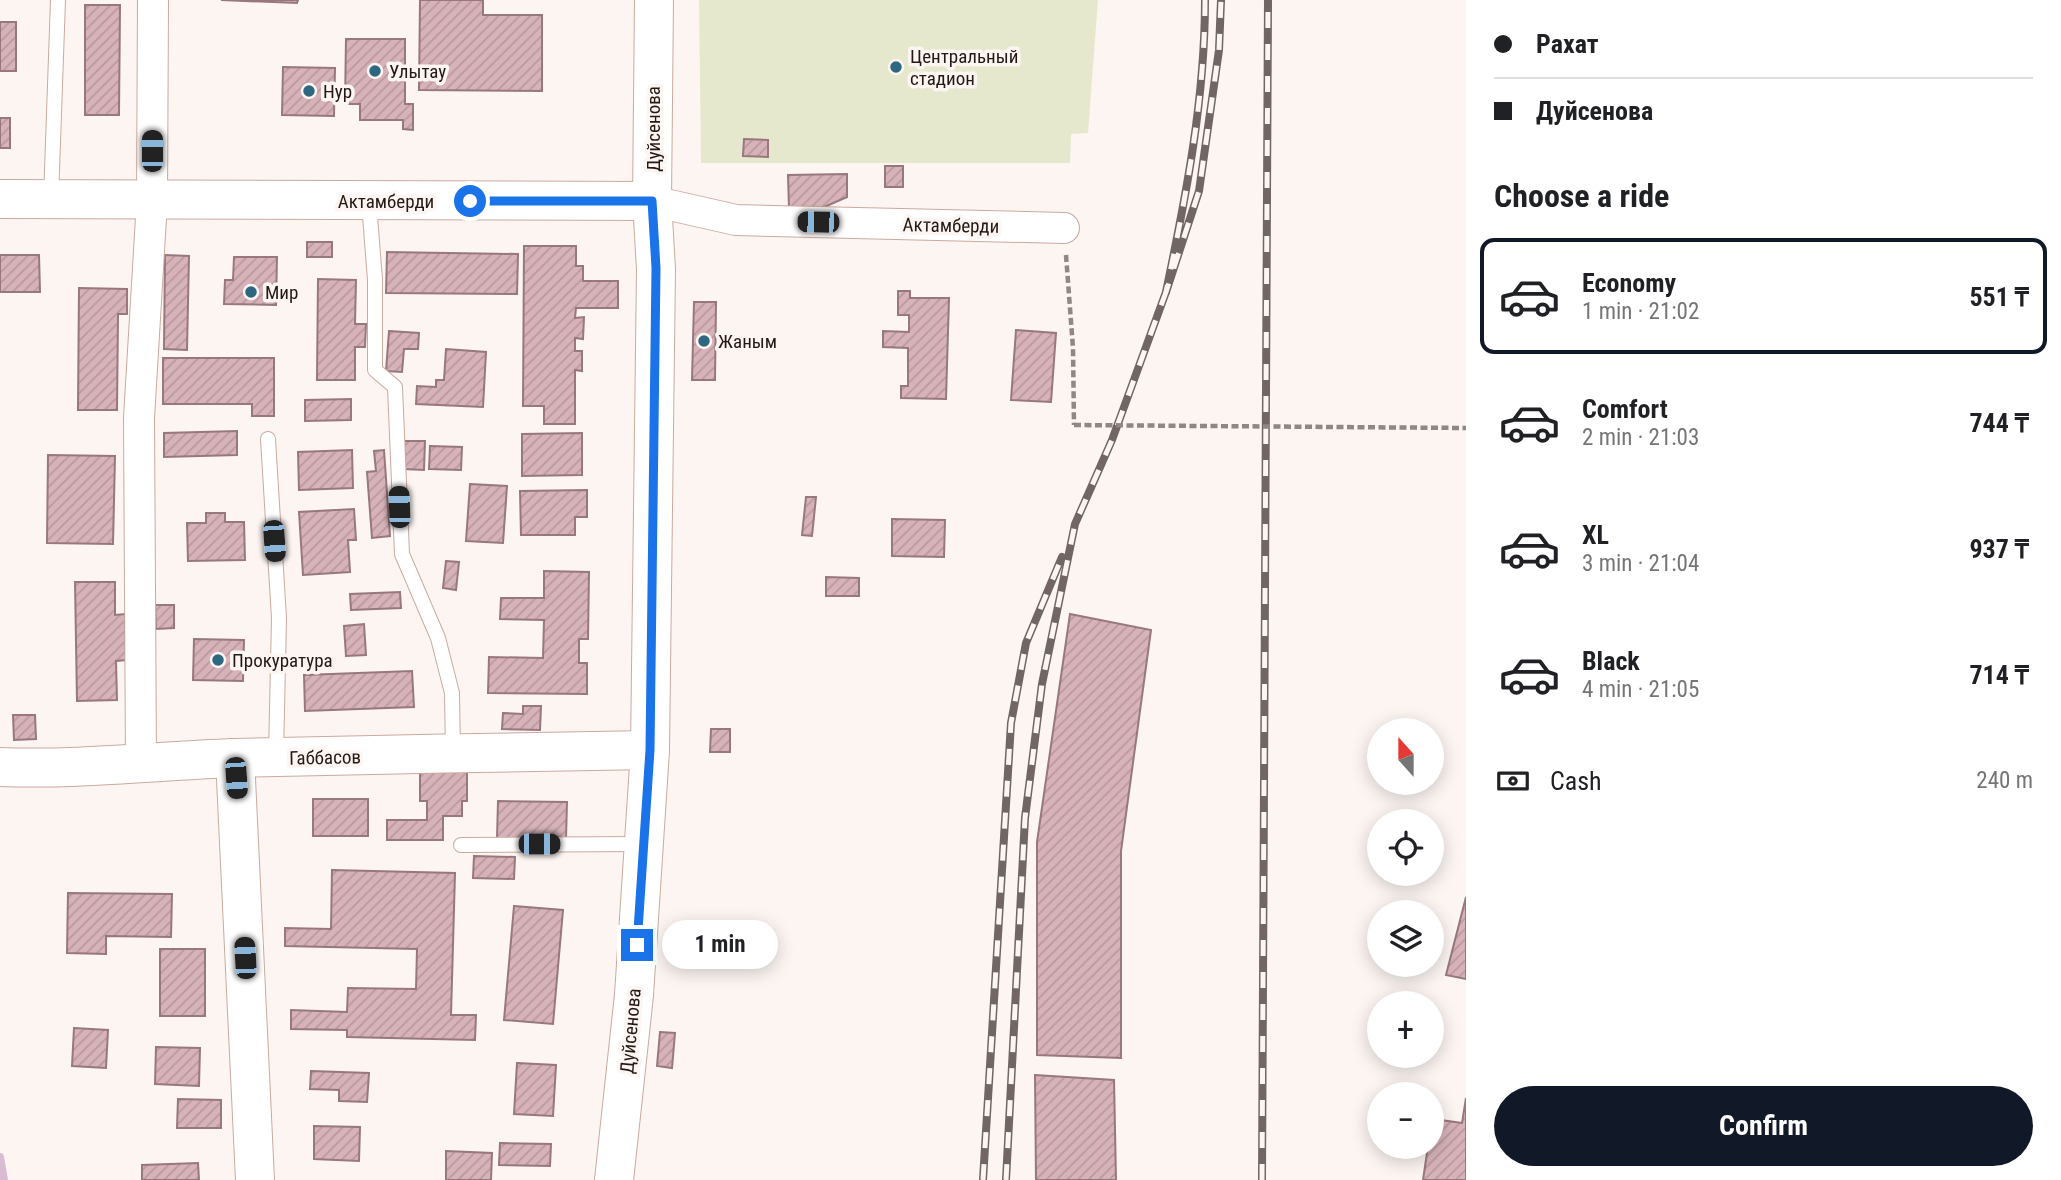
<!DOCTYPE html>
<meta charset="utf-8">
<style>
body{margin:0;font-family:"Roboto Condensed",sans-serif;background:#f2f2f2;color:#202124;height:100vh;display:flex;flex-direction:column;font-size:26px;white-space:nowrap}
*{box-sizing:border-box;margin:0}
p{font-size:23px;color:#757577}
.icon{flex:none;width:38px;height:38px;fill:none;stroke:currentColor;stroke-width:2;stroke-linecap:round;stroke-linejoin:round}
.map{position:relative;flex:1;overflow:hidden}
.details{display:flex;flex-direction:column;background:#fff;width:595px}
.details>*{flex:none}
.banner{display:grid;align-content:center;height:154px;padding:0 28px;background:#fff}
.needle{width:46px;rotate:339deg}
.controls{position:absolute;left:1367px;top:718px;display:grid;gap:14px}
.controls a{display:grid;place-items:center;width:77px;height:77px;border-radius:50%;background:#fff;box-shadow:0 4px 18px #0003;font-size:35px}
.end{position:absolute;width:32px;height:32px;margin:-16px;border:9px solid #1a73e8;background:#fff;box-shadow:0 0 0 4px #fff}
.from{border-radius:50%}
.bubble{position:absolute;height:49px;border-radius:24px;background:#fff;box-shadow:0 4px 18px #0003;font-size:23px;font-weight:700;line-height:49px;text-align:center}
.car{position:absolute;width:21px;height:42px;margin:-21px -10px;border-radius:9px;box-shadow:0 0 5px 2px #0007;background:linear-gradient(#222 24%,#8ab4d8 0 40%,#222 0 76%,#8ab4d8 0 86%,#222 0)}
.banner b{display:flex;align-items:center;gap:24px;height:66px;font-size:26px}
.banner b+b{border-top:2px solid #e0e0e0}
.banner i{width:18px;height:18px;background:#202124}
ul{padding:0;list-style:none}
li{display:flex;align-items:center;gap:21px;height:116px;margin:0 14px 10px;padding:0 14px;border:4px solid transparent;border-radius:14px}
li div{flex:1}
li b{display:block;font-size:26px}
li em{font-style:normal;font-weight:700}
li.active{border-color:#111827}
li>.icon{width:63px;height:63px;stroke-width:1.5}
h2{padding:0 28px;font-size:32px;line-height:84px}
.pay{display:flex;align-items:center;gap:18px;height:77px;padding:0 28px;font-size:26px}
.pay p{margin-inline-start:auto}
.button{display:flex;gap:14px;margin-top:auto;padding:14px 28px}
.button a{flex:1;height:80px;border-radius:42px;background:#111827;color:#fff;font-size:28px;font-weight:700;line-height:80px;text-align:center}
main{display:flex;flex:1;min-height:0}
.map>svg:first-child{display:block}
.pitch{fill:#e6e8cd}
.lines{fill:none;stroke-linecap:round;stroke-linejoin:round}
.stream{stroke:#d7bcd2;stroke-width:8}
.building{fill:url(#building-hatch);stroke:#98777d;stroke-width:2}
.lane-casing{stroke:#cbaa9e;stroke-width:16}
.street-casing{stroke:#cbaa9e;stroke-width:32}
.secondary-casing{stroke:#cbaa9e;stroke-width:40}
.path{stroke:#908783;stroke-width:4.5;stroke-dasharray:7 3.5;stroke-linecap:butt}
.lane{stroke:#fff;stroke-width:14}
.street{stroke:#fff;stroke-width:30}
.secondary{stroke:#fff;stroke-width:38}
.rail-casing{stroke:#716663;stroke-width:8}
.rail{stroke:#fcf5f2;stroke-width:5;stroke-dasharray:16;stroke-linecap:butt}
.path-bridge{stroke:#908783;stroke-width:4.5;stroke-dasharray:7 3.5;stroke-linecap:butt}
.route{stroke:#1a73e8;stroke-width:9}
.poi-dot{fill:#2e6880;stroke:#fcf5f2;stroke-width:2.5}
.labels{text-anchor:middle;stroke-width:7;stroke-linejoin:round;paint-order:stroke}
.poi-label{font-size:19px;fill:#241814;stroke:#fcf5f2;text-anchor:start}
.street-label{font-size:19px;fill:#241814;stroke:#fcf5f2}
</style>
<main>
<div class="map">
<svg width="1466" height="1180" viewBox="0 0 1466 1180">
<defs>
<pattern id="building-hatch" width="6" height="6" patternUnits="userSpaceOnUse" patternTransform="scale(1.75)"><rect width="6" height="6" fill="#d7b3b9"/><path d="M-1 1l2-2M0 6l6-6M5 7l2-2" fill="none" stroke="#b8999e"/></pattern>
</defs>
<rect width="100%" height="100%" fill="#fcf5f2"/>
<!-- pitch -->
<path class="pitch" d="M699,0H1098L1088,133L1071,134L1070,163H701Z"/>
<g class="lines">
<!-- stream -->
<path class="stream" d="M0,1157L4,1180"/>
</g>
<!-- building -->
<g class="building">
<path d="M221,0H298L297,3Z"/>
<path d="M420,0H483V15H542V91L419,90Z"/>
<path d="M85,5H120L119,115H85Z"/>
<rect x="0" y="22" width="16" height="49"/>
<path d="M346,39H405V104H413V130L403,129V120H360V104H345Z"/>
<path d="M283,67L335,68L334,116L282,115Z"/>
<rect x="0" y="118" width="10" height="30"/>
<path d="M744,139L768,140V157L743,156Z"/>
<rect x="885" y="166" width="18" height="21"/>
<path d="M847,174V197L822,208L789,209L788,175Z"/>
<rect x="307" y="242" width="25" height="15"/>
<path d="M524,246H576V266H583V281H618V308H576L575,318L584,317L583,339L575,338V351H582V371L575,370V424H544V406H523Z"/>
<path d="M387,252L518,254L517,294L386,293Z"/>
<path d="M0,255H39L40,292H0Z"/>
<path d="M165,255L189,256L187,350L164,349Z"/>
<path d="M234,257H277L276,305L224,304L225,280H233Z"/>
<path d="M318,279L356,280L355,324H366L365,347H355V380H317Z"/>
<path d="M79,288L127,289V314H118L117,410H78Z"/>
<path d="M898,291H910V298H949L946,399L901,398V386H908V348L883,347V331L909,332V315H898Z"/>
<path d="M694,302H716L715,380H692Z"/>
<path d="M1016,330L1056,333L1051,402L1011,400Z"/>
<path d="M389,331L419,333L418,349H404L402,372L386,371Z"/>
<path d="M446,349L486,352L483,407L416,404L417,386L436,387V380H444Z"/>
<path d="M163,358H274V416H252V404H163Z"/>
<path d="M351,399V420L305,421V400Z"/>
<path d="M237,431V455L164,457V433Z"/>
<path d="M582,433V475L522,476V434Z"/>
<path d="M404,441H425L424,470L403,469Z"/>
<path d="M430,446L462,447L461,470L429,469Z"/>
<path d="M352,450L353,488L299,490L298,452Z"/>
<path d="M384,450L390,536L372,538L367,472L376,471L374,451Z"/>
<path d="M48,455L115,456L113,544L47,543Z"/>
<path d="M470,484L507,486L503,543L466,541Z"/>
<path d="M587,490V517H575V535H521L520,491Z"/>
<path d="M806,497H816L812,536L802,535Z"/>
<path d="M354,509L356,540H348L350,572L303,575L299,512Z"/>
<path d="M206,513H225V522H244L245,560L188,561L187,523H206Z"/>
<path d="M892,519L945,520L944,557L892,556Z"/>
<path d="M446,561L459,562L456,590L443,588Z"/>
<path d="M544,571L589,572L588,639H579V663H587V694L488,693L489,657L543,658L544,620L500,619L501,598H544Z"/>
<path d="M826,577L859,578V596H826Z"/>
<path d="M75,582H115V615L125,614L126,660L116,661L117,700L77,701Z"/>
<path d="M400,592L401,608L351,610L350,594Z"/>
<path d="M155,605H174V628L156,629Z"/>
<path d="M1070,614L1151,630L1121,851V1058L1037,1055V842Z"/>
<path d="M364,624L366,655L346,656L344,626Z"/>
<path d="M194,639L244,640L243,681L193,680Z"/>
<path d="M412,671L414,707L305,711L304,675Z"/>
<path d="M523,706H541L540,730L502,729L503,713L523,714Z"/>
<path d="M13,715H35L36,739L14,740Z"/>
<path d="M711,729H730V752H710Z"/>
<path d="M420,765H467V801H462V816H443V840H387V820H427V801H420Z"/>
<rect x="313" y="799" width="55" height="37"/>
<path d="M498,801L567,802L566,839L497,838Z"/>
<path d="M474,856L515,857L514,879L473,878Z"/>
<path d="M332,870L455,873L451,1015H476L475,1040L347,1037V1030L291,1029V1010L347,1012L348,988L416,989L417,949L285,946V928L331,929Z"/>
<path d="M68,893L172,894L171,937L106,936V954L67,953Z"/>
<path d="M1466,897V979L1446,975Z"/>
<path d="M514,906L563,910L553,1024L504,1020Z"/>
<rect x="160" y="949" width="45" height="67"/>
<path d="M74,1028L108,1030L106,1068L72,1066Z"/>
<path d="M660,1032L675,1033L672,1068L657,1066Z"/>
<path d="M156,1047L200,1048L199,1086L155,1084Z"/>
<path d="M517,1063L556,1065L553,1116L514,1114Z"/>
<path d="M311,1071L369,1073L367,1102L339,1101V1090L310,1089Z"/>
<path d="M1035,1075L1114,1080L1116,1180H1036Z"/>
<path d="M1466,1098V1180H1423L1428,1146H1432L1433,1119L1462,1123Z"/>
<path d="M178,1099L221,1100V1128H177Z"/>
<path d="M314,1126L360,1127L359,1161L314,1159Z"/>
<path d="M500,1143L551,1144L550,1166L499,1165Z"/>
<path d="M446,1151L492,1153L491,1180H446Z"/>
<path d="M198,1163L199,1180H142V1165Z"/>
</g>
<g class="lines">
<defs>
<g id="lane">
<path d="M51,199L58,0"/>
<path d="M369,203L375,280V370L395,387L402,554L438,638L452,693L453,752"/>
<path d="M268,439L279,618L276,756"/>
<path d="M461,845L641,844"/>
</g>
<g id="street">
<path d="M652,201L736,220L1064,228"/>
<path d="M141,762L139,418L152,201L153,0"/>
</g>
<g id="secondary">
<path d="M0,199L652,201"/>
<path d="M235,758L255,1180"/>
<path d="M0,767C78,770 156,761 234,758C373,755 511,752 650,750"/>
<path d="M614,1180L634,995L650,750L656,269L652,201L654,0"/>
</g>
</defs>
<!-- lane casing -->
<use href="#lane" class="lane-casing"/>
<!-- street casing -->
<use href="#street" class="street-casing"/>
<!-- secondary casing -->
<use href="#secondary" class="secondary-casing"/>
<!-- path -->
<path class="path" d="M1066,255L1073,348L1074,425"/>
<!-- lane -->
<use href="#lane" class="lane"/>
<!-- street -->
<use href="#street" class="street"/>
<!-- secondary -->
<use href="#secondary" class="secondary"/>
<defs>
<g id="rail">
<path d="M1205,0C1205,99 1186,196 1166,292L1199,191L1219,50L1221,0"/>
<path d="M983,1180L1011,723L1026,643L1062,557"/>
<path d="M1006,1180L1025,818L1042,684L1075,524L1112,440L1166,292"/>
<path d="M1262,1180L1268,0"/>
</g>
</defs>
<!-- rail casing -->
<use href="#rail" class="rail-casing"/>
<!-- rail -->
<use href="#rail" class="rail"/>
<!-- path-bridge -->
<path class="path-bridge" d="M1074,425L1466,428"/>
</g>
<g class="lines">
<!-- route -->
<path class="route" d="M470,201H652L656,268L650,750L637,945"/>
</g>
<!-- markers -->
<g class="poi-dot">
<circle cx="896" cy="67" r="7"/>
<circle cx="375" cy="71" r="7"/>
<circle cx="309" cy="91" r="7"/>
<circle cx="251" cy="292" r="7"/>
<circle cx="704" cy="341" r="7"/>
<circle cx="218" cy="660" r="7"/>
</g>
<g class="labels">
<!-- poi labels -->
<g class="poi-label">
<text x="910" y="63">Центральный<tspan x="910" dy="22">стадион</tspan></text>
<text x="389" y="78">Улытау</text>
<text x="323" y="98">Нур</text>
<text x="265" y="299">Мир</text>
<text x="718" y="348">Жаным</text>
<text x="232" y="667">Прокуратура</text>
</g>
<!-- street labels -->
<g class="street-label">
<text transform="translate(653 129) rotate(-90)" y="7">Дуйсенова</text>
<text x="386" y="208">Актамберди</text>
<text transform="translate(951 225) rotate(1)" y="7">Актамберди</text>
<text transform="translate(325 757) rotate(-1)" y="7">Габбасов</text>
<text transform="translate(630 1031) rotate(-85)" y="7">Дуйсенова</text>
</g>
</g>
</svg>
<div class="controls">
<a><svg class="needle" viewBox="-14 -14 28 28"><path d="M0-13l5 13h-10z" fill="#e53935"/><path d="M0 13l5-13h-10z" fill="#757577"/></svg></a>
<a><svg class="icon" aria-label="locate" viewBox="0 0 24 24"><circle cx="12" cy="12" r="6"/><path d="M12 2v4M12 18v4M2 12h4M18 12h4"/></svg></a>
<a><svg class="icon" aria-label="layers" viewBox="0 0 24 24"><path d="M12 4l9 5-9 5-9-5zM3 14l9 5 9-5"/></svg></a>
<a>+</a>
<a>−</a>
</div>
<i class="end from" style="left:470px;top:201px"></i>
<i class="end" style="left:637px;top:945px"></i>
<div class="bubble" style="left:662px;top:920px;width:116px">1 min</div>
<i class="car" style="left:152px;top:151px;rotate:0deg"></i>
<i class="car" style="left:818px;top:222px;rotate:271deg"></i>
<i class="car" style="left:399px;top:507px;rotate:358deg"></i>
<i class="car" style="left:274px;top:541px;rotate:176deg"></i>
<i class="car" style="left:236px;top:778px;rotate:176deg"></i>
<i class="car" style="left:539px;top:844px;rotate:90deg"></i>
<i class="car" style="left:245px;top:958px;rotate:357deg"></i>
</div>
<section class="details">
<div class="banner">
<b><i class="from"></i>Рахат</b>
<b><i></i>Дуйсенова</b>
</div>
<h2>Choose a ride</h2>
<ul>
<li class="active"><svg class="icon" aria-label="car" viewBox="0 0 24 24"><path d="M5 17H2v-5l4-1 3-4h7l3 4 3 1v5h-3M9 17h6M6 11h13"/><circle cx="7" cy="17" r="2"/><circle cx="17" cy="17" r="2"/></svg><div><b>Economy</b><p>1 min · 21:02</p></div><em>551 ₸</em></li>
<li><svg class="icon" aria-label="car" viewBox="0 0 24 24"><path d="M5 17H2v-5l4-1 3-4h7l3 4 3 1v5h-3M9 17h6M6 11h13"/><circle cx="7" cy="17" r="2"/><circle cx="17" cy="17" r="2"/></svg><div><b>Comfort</b><p>2 min · 21:03</p></div><em>744 ₸</em></li>
<li><svg class="icon" aria-label="car" viewBox="0 0 24 24"><path d="M5 17H2v-5l4-1 3-4h7l3 4 3 1v5h-3M9 17h6M6 11h13"/><circle cx="7" cy="17" r="2"/><circle cx="17" cy="17" r="2"/></svg><div><b>XL</b><p>3 min · 21:04</p></div><em>937 ₸</em></li>
<li><svg class="icon" aria-label="car" viewBox="0 0 24 24"><path d="M5 17H2v-5l4-1 3-4h7l3 4 3 1v5h-3M9 17h6M6 11h13"/><circle cx="7" cy="17" r="2"/><circle cx="17" cy="17" r="2"/></svg><div><b>Black</b><p>4 min · 21:05</p></div><em>714 ₸</em></li>
</ul>
<div class="pay"><svg class="icon" aria-label="cash" viewBox="0 0 24 24"><path d="M3 7h18v10H3z"/><circle cx="12" cy="12" r="2"/></svg>Cash<p>240 m</p></div>
<div class="button"><a>Confirm</a></div>
</section>
</main>
